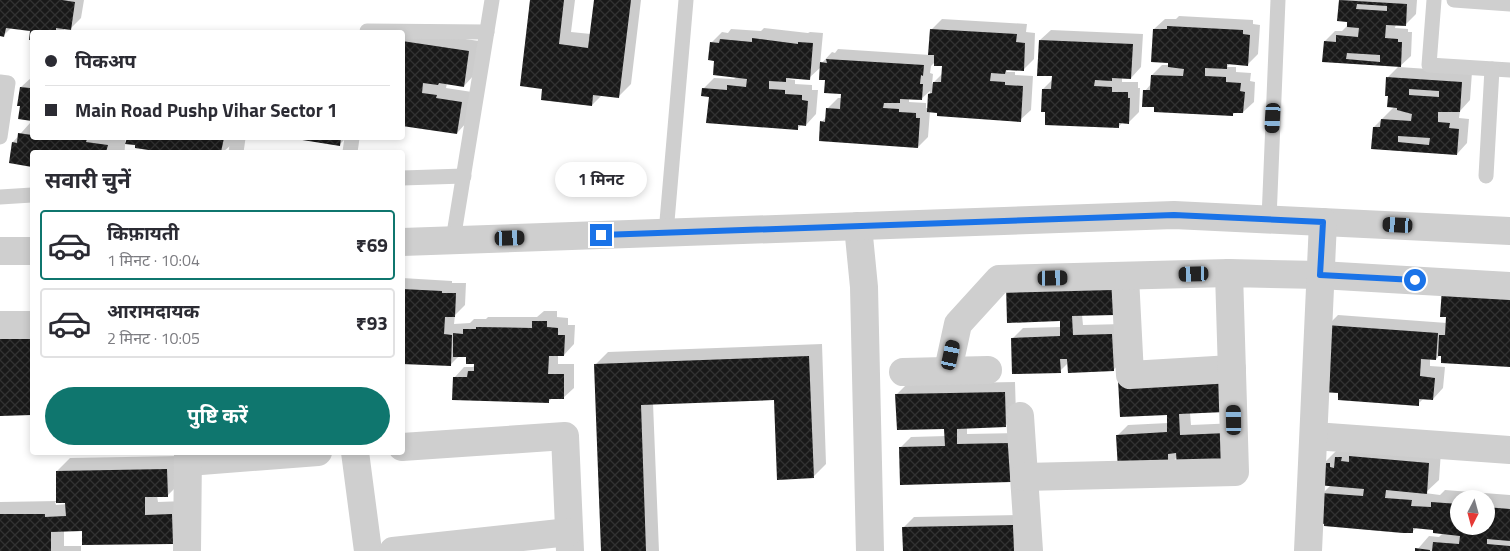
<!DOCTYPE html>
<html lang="hi">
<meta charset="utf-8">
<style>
body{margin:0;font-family:"Titillium Web","Noto Sans Devanagari",sans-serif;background:#f7f7f7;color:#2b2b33;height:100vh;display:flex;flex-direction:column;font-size:19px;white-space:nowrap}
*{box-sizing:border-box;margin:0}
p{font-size:16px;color:#7c7c81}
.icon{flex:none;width:28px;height:28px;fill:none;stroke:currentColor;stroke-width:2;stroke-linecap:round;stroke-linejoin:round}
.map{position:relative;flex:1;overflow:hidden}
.side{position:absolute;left:30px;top:150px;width:375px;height:305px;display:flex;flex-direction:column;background:#fff;border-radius:5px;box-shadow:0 2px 8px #0003}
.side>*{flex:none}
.hud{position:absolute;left:30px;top:30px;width:375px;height:110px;border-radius:5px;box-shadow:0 2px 8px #0003;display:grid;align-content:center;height:110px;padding:0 15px;background:#fff}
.needle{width:32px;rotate:186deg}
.controls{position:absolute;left:1450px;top:490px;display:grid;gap:10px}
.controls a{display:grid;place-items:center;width:45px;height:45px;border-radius:50%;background:#fff;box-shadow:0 2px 8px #0003;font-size:25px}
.end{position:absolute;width:22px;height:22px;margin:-11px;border:6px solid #1a73e8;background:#fff;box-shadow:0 0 0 2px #fff}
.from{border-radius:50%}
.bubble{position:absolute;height:35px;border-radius:18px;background:#fff;box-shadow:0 2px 8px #0003;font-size:16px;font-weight:700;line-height:35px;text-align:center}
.car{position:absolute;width:15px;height:30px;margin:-15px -8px;border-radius:6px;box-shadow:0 0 4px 1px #0007;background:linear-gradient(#222 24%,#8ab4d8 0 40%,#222 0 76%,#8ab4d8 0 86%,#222 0)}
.hud b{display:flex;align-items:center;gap:18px;height:48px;font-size:19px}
.hud b+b{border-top:1px solid #e1e1e2}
.hud i{width:12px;height:12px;background:#2b2b33}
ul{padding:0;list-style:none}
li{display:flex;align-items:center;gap:15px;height:70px;margin:0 10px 8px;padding:0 5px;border:2px solid #e1e1e2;border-radius:5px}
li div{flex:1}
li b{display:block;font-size:19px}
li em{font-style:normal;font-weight:700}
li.on{border-color:#0f766e}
li>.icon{width:45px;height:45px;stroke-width:1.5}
h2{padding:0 15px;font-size:22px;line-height:60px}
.primary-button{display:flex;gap:10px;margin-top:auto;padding:10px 15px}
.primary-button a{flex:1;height:58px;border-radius:30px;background:#0f766e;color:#fff;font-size:20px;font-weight:700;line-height:58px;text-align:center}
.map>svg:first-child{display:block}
.shadow{fill:#0003;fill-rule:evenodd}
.building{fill:url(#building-cross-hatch);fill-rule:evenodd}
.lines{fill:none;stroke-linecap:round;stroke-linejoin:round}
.lane{stroke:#cfcfcf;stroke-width:15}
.street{stroke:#cfcfcf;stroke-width:28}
.route{stroke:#1a73e8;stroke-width:6}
</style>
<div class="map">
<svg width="1510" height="551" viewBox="0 0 1510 551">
<defs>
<pattern id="building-cross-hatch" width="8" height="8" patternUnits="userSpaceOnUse" patternTransform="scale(1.25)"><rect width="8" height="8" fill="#191919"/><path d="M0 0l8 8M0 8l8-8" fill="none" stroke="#323232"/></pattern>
</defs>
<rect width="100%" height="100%" fill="#fff"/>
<!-- shadow -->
<g class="shadow">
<path d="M0,0H84L81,18L71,28L65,27L63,32H32V39H30L31,30L12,27L4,35H0Z"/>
<path d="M532,0H575L571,32L591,34L595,0H641L631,84L619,96L602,95L592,105L544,88Z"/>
<path d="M1340,0H1417L1416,14L1405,25L1396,24L1395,28L1408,29V32H1412L1411,56L1399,67L1472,72L1470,100L1460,111L1459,118L1469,119L1467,143L1457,154L1373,148L1374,127L1394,107L1387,78L1399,66L1324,60L1325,41L1335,31H1342L1348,25L1349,21L1339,20Z"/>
<path d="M1179,16L1253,20V24L1260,25L1258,54L1248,64L1230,63L1227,67H1236V72L1251,73L1250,81L1255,82L1254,102L1243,112H1236L1232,115L1155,106L1145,91L1151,84L1152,75L1162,65H1170L1154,29L1165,19H1176Z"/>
<path d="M942,19L1027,24L1026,32L1035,33L1034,59L1023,70L1009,69L1006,72H1015V75L1033,76L1031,110L1020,120L930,111L928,137L918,147L822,122L826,117L827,109L838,98H842L843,93L826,79L822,66L809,78L790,77L787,79L795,80V84L812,85V90H818L816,114L806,125L802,124L797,129L710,96L704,88L714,78L734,79L737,77L716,59L711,43L722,32L728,33L731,29L761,31L764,28L808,33L810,32L823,33L820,65L832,52L835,53L838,49L930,55L931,30ZM935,62L943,65L942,74L932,84L933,74L930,73L931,66ZM930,91L929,108H926V103L909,102V98L921,99Z"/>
<path d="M383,27L479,41L474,75L464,86L447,83L446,88L472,92L467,122L457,133L402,125V32Z"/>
<path d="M1051,30L1143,34L1141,67L1131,78L1122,77V82H1138V88H1140L1139,112L1128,123L1123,122L1118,127L1043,89L1053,79V75L1040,40Z"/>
<path d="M32,77V120L20,118L21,87Z"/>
<path d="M30,123H32V138H117L115,152H32V166L10,162L13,142Z"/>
<path d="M128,138H232L231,145L223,152H170L136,147V144L127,143Z"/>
<path d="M296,138H346L339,145Z"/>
<path d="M402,278L452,281V283H466L465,305L455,315L454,324L470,323L474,319H486L488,317H537L544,311H557V317L568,318V325H575L574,344L564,355H558V364H574V388L563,398H552L548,402L454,378L464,367H473L476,365L468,356H459L450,365L402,363Z"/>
<path d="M1443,289L1510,366L1440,355L1436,359L1430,358V366L1445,367L1443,388L1433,399L1424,398L1418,404L1327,326L1338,315L1447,323Z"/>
<path d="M1082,315L1083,325L1123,324L1124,360L1113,370L1068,363L1060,371L1012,339L1023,328L1061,327V319L1009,322Z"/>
<path d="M32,324V413L0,414Z"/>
<path d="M822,344L826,464L813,477L776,399L653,403L659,551H602L596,364L608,352Z"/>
<path d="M1015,382L1016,416L1005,426L967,427V434L1020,433L1021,470L900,448L911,437L946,436L945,427L897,394L907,384Z"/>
<path d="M1190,413L1191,425L1237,423L1238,453L1177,457L1168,467L1118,435L1128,425L1168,423V414Z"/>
<path d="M1337,450L1441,451L1439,480L1425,493L1440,495L1445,490L1510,495V551H1416L1429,536L1439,537L1443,533L1435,529L1417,527L1412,532L1323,493L1331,485L1324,463ZM1459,499H1486V526H1459Z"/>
<path d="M180,456V483L167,496H157L158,502L185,501V530L172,543L83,530L64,531V546H81V551H0V502L58,501L57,471L70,458ZM55,502H67V504L56,505Z"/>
<path d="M1023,515L1024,551H904L903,528L914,517Z"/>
</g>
<!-- building -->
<g class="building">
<path d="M0,0H62L75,2L71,30L56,28V32H32V40H29L30,31L6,28L4,37L0,36Z"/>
<path d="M530,0H564L559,44L588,48L594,0H631L619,98L593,95L592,106L541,100L542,89L520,86Z"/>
<path d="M1339,0L1407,4L1406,26L1386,25L1385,38L1398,39V42H1402L1401,67L1322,62L1324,41L1336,42V35L1358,37L1359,28L1347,27V22L1337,21ZM1357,4L1387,6V11L1356,9ZM1347,53L1380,55V62L1346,59Z"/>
<path d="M1167,26L1243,30V34L1250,35L1248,66L1227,64V69L1205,68V76L1226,77V82L1241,83L1240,91L1245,92L1243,113H1233V116L1154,112V107H1142L1143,90H1150L1151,75L1183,76L1184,69L1168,67V63L1151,62L1153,29H1167Z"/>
<path d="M930,29L1017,34L1016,42L1025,43L1024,71L1006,70L1005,74L991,73L990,81L1005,82V85L1023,86L1021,122L937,116V113L927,112L928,94L932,93L933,82H941L942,66H934V55H928Z"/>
<path d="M752,38L798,44V42L813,43L810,80L786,78V82L769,81V89L785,90V94L802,95V100L808,101L806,126L798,125V130L706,123L709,97L701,96L702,88L727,90V85L746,87L747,79L713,75L714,61L708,60L710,42L719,43L720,39L752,42Z"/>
<path d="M1039,40L1133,44L1131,79L1112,78V81L1095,80L1094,86L1112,87V92H1128V98H1130L1129,124L1119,123V128L1045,125V112H1041L1042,89H1051L1052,76H1037Z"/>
<path d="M402,41L469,51L464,87L439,83L438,85L423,83L422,93L437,95L436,98L462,102L457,134L402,126Z"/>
<path d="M826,59L924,65L923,76L921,75L920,84H923L922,100L900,99V103H884L883,108L899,109V112L916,113V118H920L918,148L819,141L820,121L825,122L826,108L840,109L841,94L824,93L825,80H819L820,62L827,63Z"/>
<path d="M1386,77L1462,82L1460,112H1438V122L1450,123L1449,128L1459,129L1457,155L1371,149L1373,127H1380L1381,119L1411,121L1412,114L1397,110V108L1387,107L1388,96H1385ZM1409,89L1439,91V97L1409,95ZM1398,136L1430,138L1429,145L1398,142Z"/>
<path d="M32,82V121L18,119L20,106H17L20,87L30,88Z"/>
<path d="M18,133L32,135V138L87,139L86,142L108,145L106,152H32V167L9,163L12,142L17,143Z"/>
<path d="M127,138H224L221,152H162L135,148V145L125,144Z"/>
<path d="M296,139V138H341L340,146Z"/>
<path d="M1114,280L1115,315L1072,316L1073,335L1112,334L1114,371L1068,373L1067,359H1060L1061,373L1012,374L1011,338L1060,336V321L1007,323L1006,284Z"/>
<path d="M1442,288L1510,293V367L1441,363V356H1438L1439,335H1445L1446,317H1440Z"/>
<path d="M402,289L442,291V293H456L455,317H445L444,334L452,335L451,366L402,364Z"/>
<path d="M532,321H547V327L558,328V335H565L564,356H549L548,374H564V399H549V403L452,400L453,377H467L468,371H474V364H466V357H453V333L463,334V329H476V327L532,328Z"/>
<path d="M1326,325L1438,333L1436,360L1421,359L1420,376L1435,378L1433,400L1419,399V406L1338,400V393L1322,392Z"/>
<path d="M32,336V415L0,416V337Z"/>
<path d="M809,356L814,478L777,480L774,400L641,405L646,551H601L594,364Z"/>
<path d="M1223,375L1225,412L1179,414L1180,435L1227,433L1228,465L1177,467L1176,453L1168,454V468L1118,470L1116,435L1167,432V415L1120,417L1118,380Z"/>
<path d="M1005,392L1006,427L957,429V444L1010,443L1011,482L900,485L899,447L945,446L944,429L897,430L895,394Z"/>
<path d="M57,452H79V454L57,455Z"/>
<path d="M1349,456L1429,463L1427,494L1386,490L1385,498L1412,500L1411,506L1431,507V502L1459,504V526H1486V507L1510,509V541L1487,539V544L1510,546V551H1432L1433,542L1459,544L1460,536L1433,533V530L1413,528V533H1403L1324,526V524L1319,523L1321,493L1363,496L1364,489L1317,485L1323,463H1330V467L1334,468L1335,457H1342L1341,461L1349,462Z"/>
<path d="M167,469L168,497H145V515L172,514L173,544L82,545V531L51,532V551H0V514H45V517L66,516L65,503H56V471Z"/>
<path d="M1013,525L1014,551H903L902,527Z"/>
<path d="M1415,548L1430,550V551H1415Z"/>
</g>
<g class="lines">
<!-- lane -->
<g class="lane">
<path d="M1434,0L1429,65L1510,70"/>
<path d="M1454,0L1510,4"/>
<path d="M367,32V31L487,32"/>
<path d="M0,82L8,83L0,137"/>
<path d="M117,152L118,138"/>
<path d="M236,152L238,138"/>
<path d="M350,152L352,138"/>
<path d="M1486,176L1492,69"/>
<path d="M402,178L464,176"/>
<path d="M0,197L32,195"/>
<path d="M1269,219L1278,0"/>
<path d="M666,233L686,0"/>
<path d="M453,240L492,0"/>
</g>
<!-- street -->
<g class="street">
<path d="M858,226L864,287L870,551"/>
<path d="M402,242L1174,215L1510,231"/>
<path d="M0,251H32"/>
<path d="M1125,277L1130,375L1232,369"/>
<path d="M0,325H32"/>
<path d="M948,370L958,324L999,279L1229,273"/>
<path d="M903,372L988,370"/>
<path d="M1020,416L1029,551"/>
<path d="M1314,436L1510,450"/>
<path d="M402,447L565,436L570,551"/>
<path d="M355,452L368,551"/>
<path d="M188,462L318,452"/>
<path d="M1024,477L1235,472L1229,273L1320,275L1510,286"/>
<path d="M187,551L188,452"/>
<path d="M393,551L569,532"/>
<path d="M1308,551L1323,222"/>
</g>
</g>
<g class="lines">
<!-- route -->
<path class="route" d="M601,235L1174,215L1323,222L1320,275L1415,280"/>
</g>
</svg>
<div class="controls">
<a><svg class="needle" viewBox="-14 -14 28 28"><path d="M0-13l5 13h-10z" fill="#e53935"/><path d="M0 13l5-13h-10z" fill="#7c7c81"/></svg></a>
</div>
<i class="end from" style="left:1415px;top:280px"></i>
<i class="end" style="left:601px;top:235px"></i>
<div class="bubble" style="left:555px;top:162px;width:92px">1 मिनट</div>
<i class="car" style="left:1273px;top:118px;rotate:183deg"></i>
<i class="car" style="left:1398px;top:225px;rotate:273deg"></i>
<i class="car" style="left:510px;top:238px;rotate:88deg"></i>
<i class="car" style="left:1194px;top:274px;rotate:268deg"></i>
<i class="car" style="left:1053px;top:278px;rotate:89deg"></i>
<i class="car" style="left:951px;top:355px;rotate:12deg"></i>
<i class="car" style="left:1234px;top:420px;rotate:359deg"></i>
<div class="hud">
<b><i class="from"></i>पिकअप</b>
<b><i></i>Main Road Pushp Vihar Sector 1</b>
</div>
<section class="side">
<h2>सवारी चुनें</h2>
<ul>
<li class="on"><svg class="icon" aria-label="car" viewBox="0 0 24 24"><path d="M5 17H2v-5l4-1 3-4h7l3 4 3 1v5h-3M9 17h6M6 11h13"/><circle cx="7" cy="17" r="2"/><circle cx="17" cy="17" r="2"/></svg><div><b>किफ़ायती</b><p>1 मिनट · 10:04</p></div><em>₹69</em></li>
<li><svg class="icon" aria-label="car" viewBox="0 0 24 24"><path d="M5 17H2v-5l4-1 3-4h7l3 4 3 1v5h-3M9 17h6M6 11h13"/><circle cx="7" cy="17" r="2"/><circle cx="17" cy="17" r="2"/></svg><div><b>आरामदायक</b><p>2 मिनट · 10:05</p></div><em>₹93</em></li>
</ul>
<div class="primary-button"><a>पुष्टि करें</a></div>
</section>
</div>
